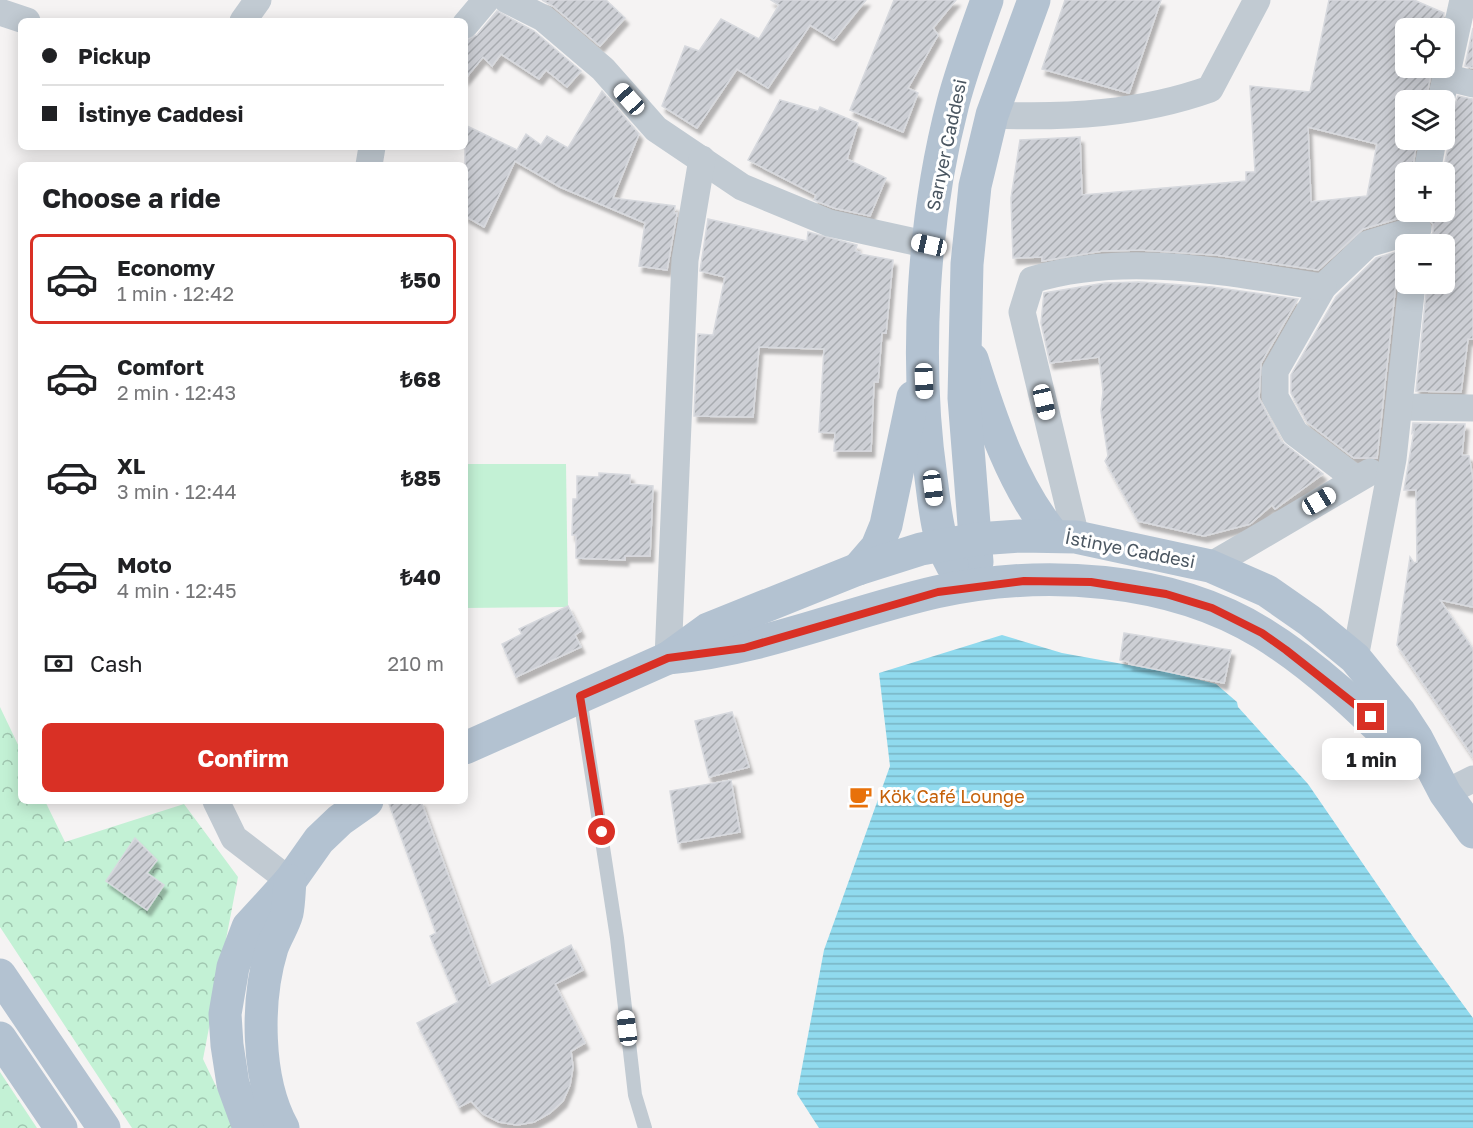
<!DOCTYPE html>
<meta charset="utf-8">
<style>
body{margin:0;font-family:"Golos Text",sans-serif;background:#f6f6f6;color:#202124;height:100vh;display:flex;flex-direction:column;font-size:22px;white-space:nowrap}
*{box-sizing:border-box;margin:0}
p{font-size:20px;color:#757577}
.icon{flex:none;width:33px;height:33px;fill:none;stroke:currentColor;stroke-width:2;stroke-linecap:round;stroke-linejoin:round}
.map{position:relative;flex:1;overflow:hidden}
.sheet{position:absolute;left:18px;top:162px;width:450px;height:642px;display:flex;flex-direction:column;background:#fff;border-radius:9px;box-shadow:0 3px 15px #0003}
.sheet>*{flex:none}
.guide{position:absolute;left:18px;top:18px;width:450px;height:132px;border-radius:9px;box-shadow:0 3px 15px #0003;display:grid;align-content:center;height:132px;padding:0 24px;background:#fff}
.controls{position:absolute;left:1395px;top:18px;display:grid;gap:12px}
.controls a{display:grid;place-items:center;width:60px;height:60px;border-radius:9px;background:#fff;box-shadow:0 3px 15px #0003;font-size:30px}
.end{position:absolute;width:27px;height:27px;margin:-14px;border:8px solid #d93025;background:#fff;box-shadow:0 0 0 3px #fff}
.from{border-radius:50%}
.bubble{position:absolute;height:42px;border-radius:9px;background:#fff;box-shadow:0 3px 15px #0003;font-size:20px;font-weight:700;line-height:42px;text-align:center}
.car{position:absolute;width:18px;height:36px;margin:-18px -9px;border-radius:8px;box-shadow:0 0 4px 2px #0007;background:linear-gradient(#fff 24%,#345 0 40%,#fff 0 76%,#345 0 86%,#fff 0)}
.guide b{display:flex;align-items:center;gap:21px;height:57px;font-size:22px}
.guide b+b{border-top:2px solid #e0e0e0}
.guide i{width:15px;height:15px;background:#202124}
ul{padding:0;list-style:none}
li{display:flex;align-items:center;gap:18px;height:90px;margin:0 12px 9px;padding:0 12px;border:3px solid transparent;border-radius:9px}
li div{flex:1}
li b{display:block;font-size:22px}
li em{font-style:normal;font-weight:700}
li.active{border-color:#d93025}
li>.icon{width:54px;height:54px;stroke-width:1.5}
h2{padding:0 24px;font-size:27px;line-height:72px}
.pay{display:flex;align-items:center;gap:15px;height:66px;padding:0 24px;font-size:22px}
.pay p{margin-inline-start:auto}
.button{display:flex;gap:12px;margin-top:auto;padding:12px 24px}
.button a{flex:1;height:69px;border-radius:9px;background:#d93025;color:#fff;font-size:24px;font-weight:700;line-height:69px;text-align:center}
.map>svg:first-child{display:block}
.grass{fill:#c3f1d5}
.forest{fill:url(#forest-crowns)}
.water{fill:url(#water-rules)}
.building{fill:url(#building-hatch);stroke:#d7d9de;stroke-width:1.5;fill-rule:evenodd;filter:url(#shadow)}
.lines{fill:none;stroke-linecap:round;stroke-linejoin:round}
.lane{stroke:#c1cad2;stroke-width:14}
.street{stroke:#c1cad2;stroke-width:27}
.primary{stroke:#b3c2d1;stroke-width:33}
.route{stroke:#d93025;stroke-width:8}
.labels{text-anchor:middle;stroke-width:6;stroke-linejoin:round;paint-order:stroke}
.street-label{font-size:18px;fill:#4a5661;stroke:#fff}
.food-label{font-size:18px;fill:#c56008;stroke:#fff;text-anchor:start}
</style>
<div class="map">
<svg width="1473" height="1128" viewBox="0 0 1473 1128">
<defs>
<pattern id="forest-crowns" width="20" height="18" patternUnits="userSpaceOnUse" patternTransform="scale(1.5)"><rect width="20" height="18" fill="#c3f1d5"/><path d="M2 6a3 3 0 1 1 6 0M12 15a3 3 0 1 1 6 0" fill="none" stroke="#a0c6b0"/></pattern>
<pattern id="water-rules" width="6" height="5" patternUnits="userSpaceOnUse" patternTransform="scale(1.5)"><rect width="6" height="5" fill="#90daee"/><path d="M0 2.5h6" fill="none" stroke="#78b4c4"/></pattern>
<pattern id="building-hatch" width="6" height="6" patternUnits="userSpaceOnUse" patternTransform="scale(1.5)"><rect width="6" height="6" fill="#cdcfd5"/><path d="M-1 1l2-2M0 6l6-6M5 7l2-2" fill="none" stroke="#a8abb0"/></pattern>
<filter id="shadow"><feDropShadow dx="3.5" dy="6" stdDeviation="1.5" flood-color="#0004"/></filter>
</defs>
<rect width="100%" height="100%" fill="#f5f3f3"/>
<!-- grass -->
<path class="grass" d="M465,464H566L568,607L465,608Z"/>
<!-- forest -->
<g class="forest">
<path d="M0,707L21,751V801H45L65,842L184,804L238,877L203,1059L236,1128H132L0,927Z"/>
<path d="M0,1072L37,1128H0Z"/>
</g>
<!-- water -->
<path class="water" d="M1002,635L1062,653L1167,672L1216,684L1237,702L1238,707L1308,784L1414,938L1473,1018V1128H819L797,1094L824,950L890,766L879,673Z"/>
<!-- building -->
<g class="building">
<path d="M542,0H606L625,18L600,46L553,6Z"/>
<path d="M771,0H866L834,40L810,25L768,88L737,69L697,128L662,106L685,46L699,51L721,19L759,39L779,5Z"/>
<path d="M894,0H956L933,28L938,35L908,88L918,93L903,132L850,110Z"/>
<path d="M1065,0H1161L1129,93L1042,69Z"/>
<path d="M1329,0H1414L1444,13L1441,28H1406V68H1432L1426,100H1406V140H1417L1412,172H1406V212H1444L1443,172L1449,142L1444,130V115L1453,110L1458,96L1473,99V339H1468L1461,392L1416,391L1427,284H1444V244H1421L1429,240L1433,232V224L1422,214H1413L1363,229L1318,270L1216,255L1141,250L1102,251L1042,261V257L1013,258L1011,198L1020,140L1080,137L1082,195L1246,181V172H1255L1250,86L1310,92ZM1308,127L1377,144L1367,196L1311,202Z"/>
<path d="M497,11L534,31L581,71L567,87L546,70L539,79L501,54L492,66L483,57L465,79V40L477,35Z"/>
<path d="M1473,28V68L1465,66Z"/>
<path d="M602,91L639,134L613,198L675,206L674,213H677L667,270L639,266L645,223L560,187L515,161L484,227L465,216V125L517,150L526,134L541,145L547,136L568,148Z"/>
<path d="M780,100L818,111L820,107L858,123L847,159L886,178L870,216L834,208L814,200L816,195L748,160Z"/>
<path d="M708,219L807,241L808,232L857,245L855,251L860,252V254L893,260L886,333H882L878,382H874L871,451H834L835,433L819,432L824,349L759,347L753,417L694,416L698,334L713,335L725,277L700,271Z"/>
<path d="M1406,249V270L1396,282L1377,458H1354L1307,422L1291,393V375L1336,297L1376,258Z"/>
<path d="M1140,282L1212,287L1298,299L1261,363L1259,398L1281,441L1323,474L1275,509L1272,505L1250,524L1204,536L1138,521L1105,461L1108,456L1101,411L1103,391L1099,357L1050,363L1041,323L1044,293L1105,283Z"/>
<path d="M1413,423L1465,424L1462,455L1469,456L1473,478V607L1440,600L1473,649V757L1397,645L1410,557L1414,563L1417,562L1416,490H1404L1414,431L1412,433Z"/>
<path d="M599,473L630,475V484L653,486L650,556H625V560L576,558V535H572L573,499H577V476L599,477Z"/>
<path d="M568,606L581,631L575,635L581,647L516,677L502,644L522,634L519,629Z"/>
<path d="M1124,633L1231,650L1224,683L1129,664V662L1120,660Z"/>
<path d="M732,712L749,767L709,777L695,721Z"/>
<path d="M731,780L740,832L678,843L670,791Z"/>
<path d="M388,801H421L489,986L571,945L583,970L555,984L585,1043L571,1051L573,1067L570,1085L563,1101L550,1113L534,1122L517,1125L499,1122L483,1114L471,1101L459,1107L417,1023L458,1002L430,936L436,933Z"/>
<path d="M135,838L157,860L147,873L164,885L147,910L106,881Z"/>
</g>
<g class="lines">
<!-- lane -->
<path class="lane" d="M580,698L617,938L635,1095L645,1128"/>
<!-- street -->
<g class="street">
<path d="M507,0L543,18L603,69L656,129L742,187L829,223L929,245"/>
<path d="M0,12L27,21"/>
<path d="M243,21L258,0"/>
<path d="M465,25L486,0"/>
<path d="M1445,77L1473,84"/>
<path d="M1441,100L1463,0"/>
<path d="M992,115C1066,118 1140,114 1210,89L1257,0"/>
<path d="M369,165L372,147"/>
<path d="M1427,172L1433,140"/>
<path d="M1399,407L1473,408"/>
<path d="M1356,479L1295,433L1275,397V371L1323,287L1368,244L1418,229"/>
<path d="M1076,537L1022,312L1032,280C1126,251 1228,273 1323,287"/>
<path d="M1210,566L1370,472"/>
<path d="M668,658L685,260L702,159"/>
<path d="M1355,658L1393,459L1412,284"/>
<path d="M1445,793L1473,779"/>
<path d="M216,801L234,838L290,881"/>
</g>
<!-- primary -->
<g class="primary">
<path d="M972,359C991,420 1013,486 1054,536"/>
<path d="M977,562L964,398L967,264L975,186L992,115L1034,0"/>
<path d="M952,565C937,539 935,507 931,478C914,360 923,218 953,103C962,69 975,34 987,0"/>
<path d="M858,569L877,547L886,525L913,397"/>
<path d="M668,658C762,650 845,613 936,592C1042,569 1169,576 1262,633C1319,668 1367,716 1414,762"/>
<path d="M465,748L668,658L708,629L858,569L921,549L977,539L1020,536L1076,537L1210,566L1267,591L1310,621L1355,658L1400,713L1417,739L1445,793L1473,832"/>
<path d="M0,975L104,1128"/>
<path d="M0,1038L61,1128"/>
<path d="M249,1128L233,1084L227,1045L225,1014L233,967L248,927L290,881L319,840L340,820L367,801"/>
<path d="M283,1128C256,1079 256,1000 272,948C276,936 284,925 287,913C289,903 289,892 290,881"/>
</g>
</g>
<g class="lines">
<!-- route -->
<path class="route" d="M602,832L580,696L668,658L744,648L938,592L1024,581L1091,582L1166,594L1212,608L1262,633L1286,650L1371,717"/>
</g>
<!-- icons -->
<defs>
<symbol id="cafe-bare" viewBox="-9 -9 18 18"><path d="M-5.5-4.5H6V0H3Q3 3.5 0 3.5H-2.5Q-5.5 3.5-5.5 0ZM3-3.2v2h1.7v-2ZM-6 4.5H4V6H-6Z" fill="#e8710a" stroke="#fff" stroke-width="2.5" paint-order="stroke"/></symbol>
</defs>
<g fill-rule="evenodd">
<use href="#cafe-bare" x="844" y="780" width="33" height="33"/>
</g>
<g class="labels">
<!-- street labels -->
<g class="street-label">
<text transform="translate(947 145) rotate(-78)" y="6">Sarıyer Caddesi</text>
<text transform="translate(1130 550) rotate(11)" y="6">İstinye Caddesi</text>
</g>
<!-- food labels -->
<g class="food-label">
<text x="879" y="803">Kök Café Lounge</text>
</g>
</g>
</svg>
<div class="controls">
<a><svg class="icon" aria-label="locate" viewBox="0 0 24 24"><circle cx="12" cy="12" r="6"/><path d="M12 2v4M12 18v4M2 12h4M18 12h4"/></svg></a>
<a><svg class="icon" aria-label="layers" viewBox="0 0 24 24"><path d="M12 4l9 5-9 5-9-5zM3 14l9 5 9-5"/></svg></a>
<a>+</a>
<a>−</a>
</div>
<i class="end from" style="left:602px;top:832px"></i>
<i class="end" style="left:1371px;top:717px"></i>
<div class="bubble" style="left:1322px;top:738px;width:99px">1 min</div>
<i class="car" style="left:629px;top:99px;rotate:318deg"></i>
<i class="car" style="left:929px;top:245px;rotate:283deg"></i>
<i class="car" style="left:924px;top:381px;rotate:178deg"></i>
<i class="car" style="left:1044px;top:402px;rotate:167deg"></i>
<i class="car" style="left:933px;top:488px;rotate:173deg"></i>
<i class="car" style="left:1319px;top:501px;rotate:59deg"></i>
<i class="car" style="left:627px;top:1028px;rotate:353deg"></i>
<div class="guide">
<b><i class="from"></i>Pickup</b>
<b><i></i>İstinye Caddesi</b>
</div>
<section class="sheet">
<h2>Choose a ride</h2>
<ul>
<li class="active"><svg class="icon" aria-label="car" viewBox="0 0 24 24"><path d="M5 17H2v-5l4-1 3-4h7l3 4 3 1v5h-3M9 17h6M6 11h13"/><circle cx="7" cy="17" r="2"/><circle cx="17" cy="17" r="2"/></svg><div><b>Economy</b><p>1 min · 12:42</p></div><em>₺50</em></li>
<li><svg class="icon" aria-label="car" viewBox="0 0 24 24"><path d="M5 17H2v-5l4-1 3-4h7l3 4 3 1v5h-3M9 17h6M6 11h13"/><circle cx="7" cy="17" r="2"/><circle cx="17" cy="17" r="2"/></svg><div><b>Comfort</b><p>2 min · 12:43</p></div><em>₺68</em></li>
<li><svg class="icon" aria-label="car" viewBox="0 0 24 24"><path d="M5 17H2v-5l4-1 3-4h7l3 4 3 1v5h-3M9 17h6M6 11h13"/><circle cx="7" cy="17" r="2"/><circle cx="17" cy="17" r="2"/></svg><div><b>XL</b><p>3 min · 12:44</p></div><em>₺85</em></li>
<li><svg class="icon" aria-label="car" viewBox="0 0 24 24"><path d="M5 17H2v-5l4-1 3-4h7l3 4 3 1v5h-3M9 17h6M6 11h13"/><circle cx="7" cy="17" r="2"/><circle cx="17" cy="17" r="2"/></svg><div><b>Moto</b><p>4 min · 12:45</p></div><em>₺40</em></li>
</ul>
<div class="pay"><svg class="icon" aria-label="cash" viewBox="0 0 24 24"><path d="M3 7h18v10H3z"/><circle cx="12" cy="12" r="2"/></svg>Cash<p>210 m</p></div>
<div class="button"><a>Confirm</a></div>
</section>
</div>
